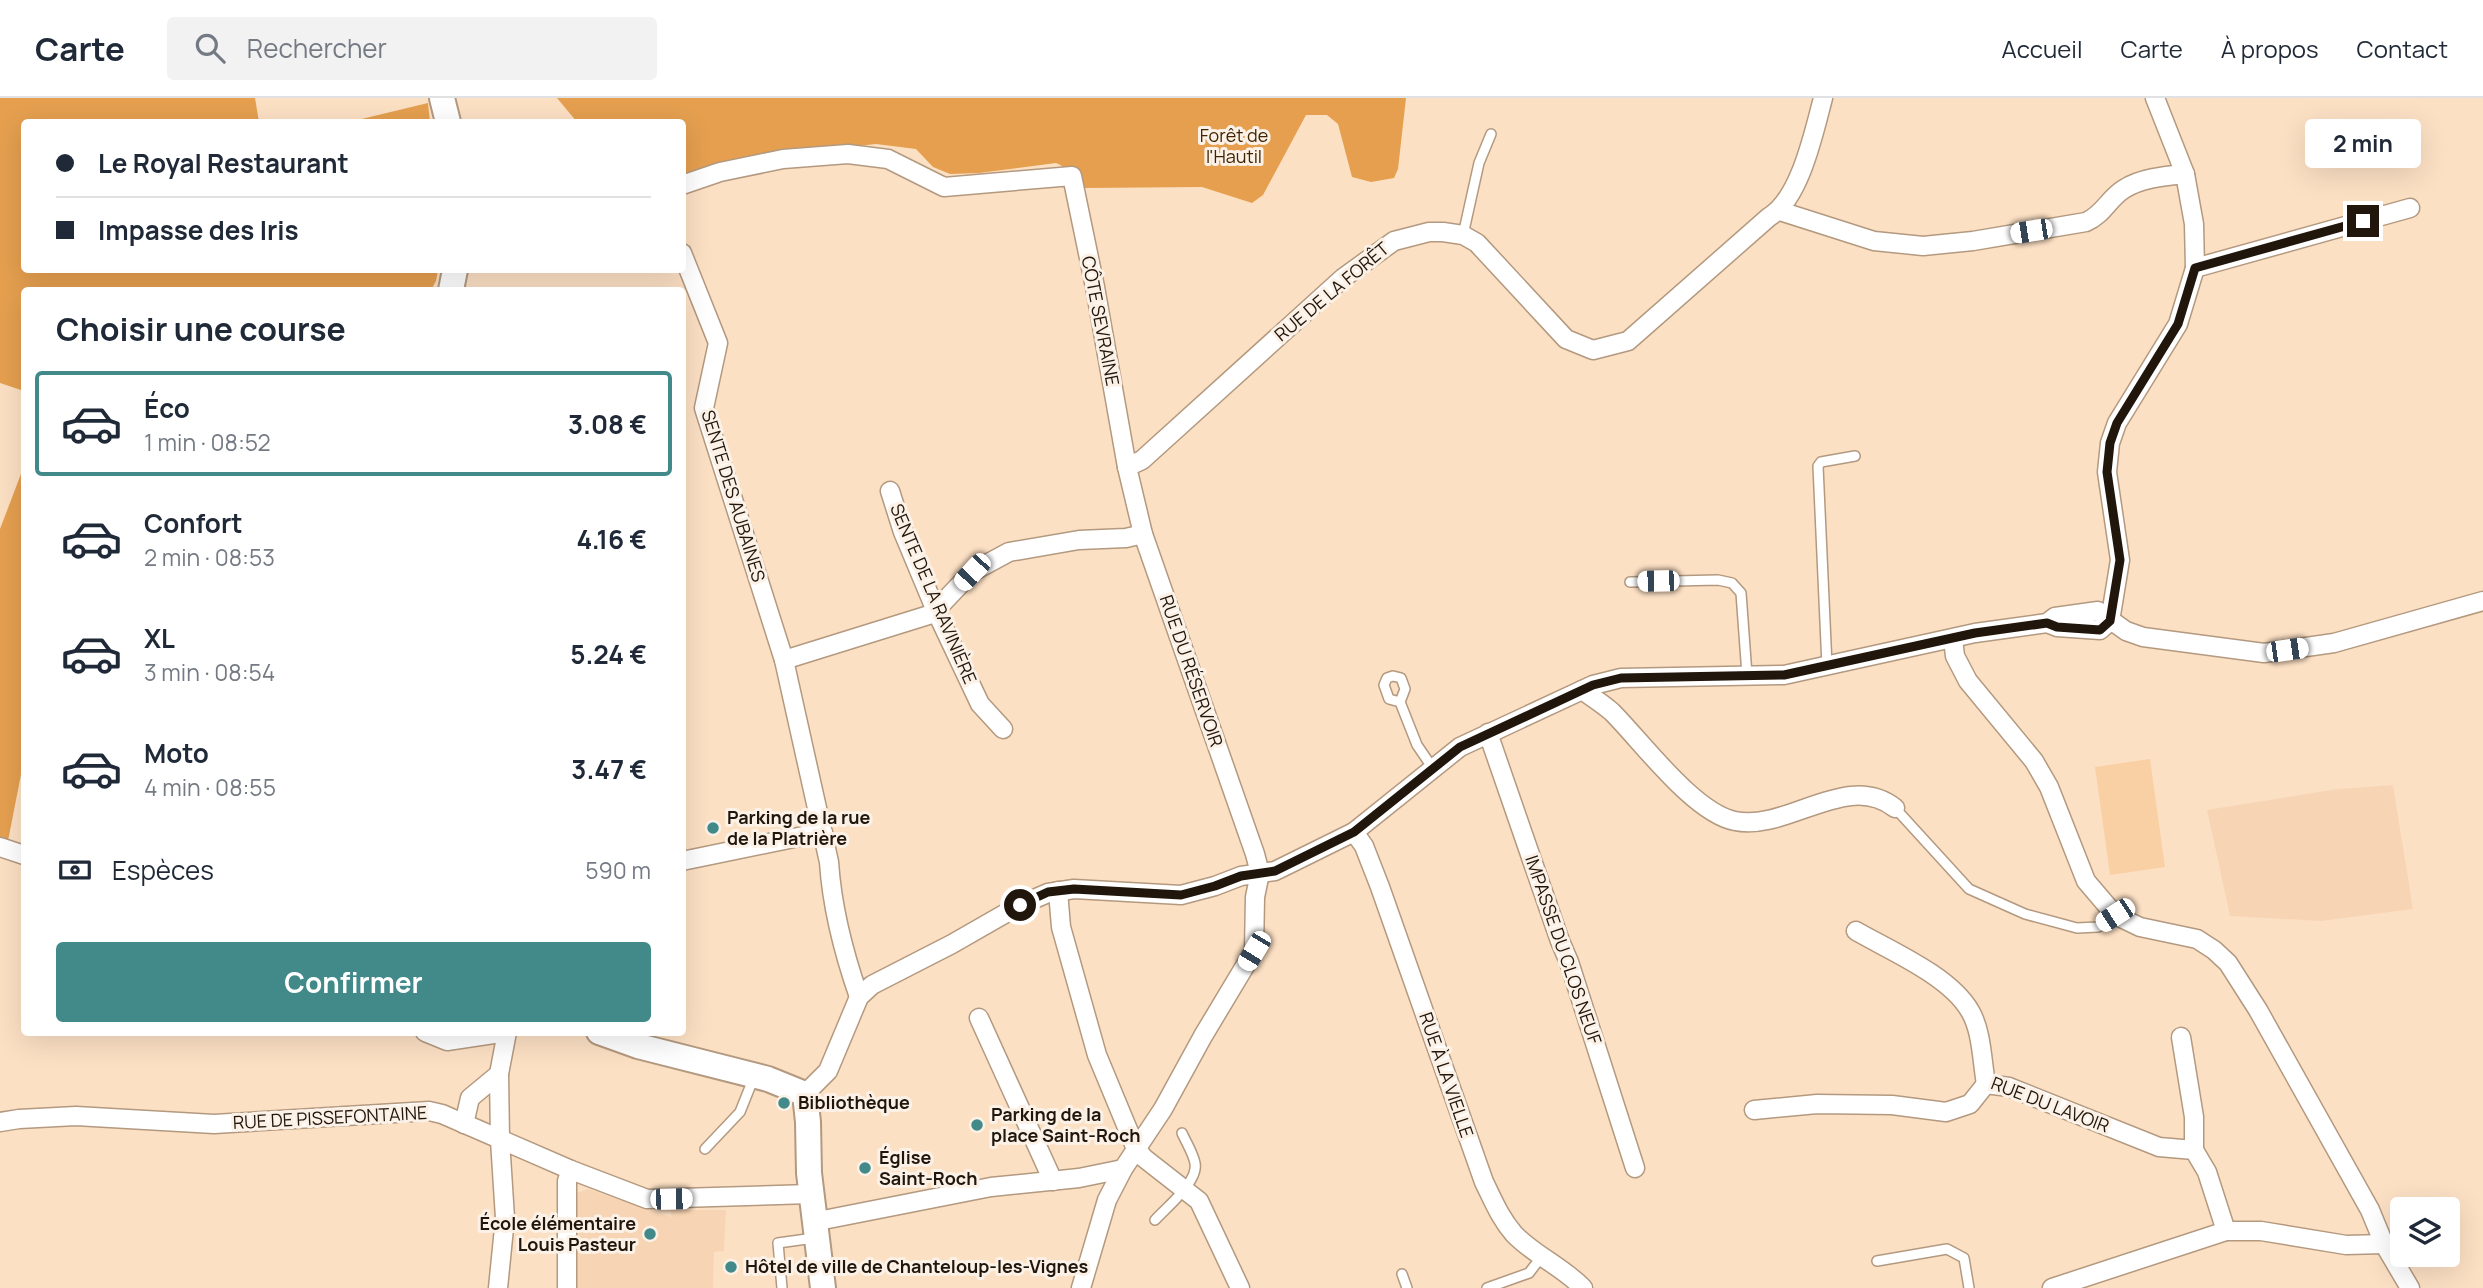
<!DOCTYPE html>
<html lang="fr">
<meta charset="utf-8">
<style>
body{margin:0;font-family:Manrope,sans-serif;background:#f2f2f3;color:#1f2937;height:100vh;display:flex;flex-direction:column;font-size:26px;white-space:nowrap}
*{box-sizing:border-box;margin:0}
p{font-size:23px;color:#747a83}
.icon{flex:none;width:38px;height:38px;fill:none;stroke:currentColor;stroke-width:2;stroke-linecap:round;stroke-linejoin:round}
.map{position:relative;flex:1;overflow:hidden}
.panel{position:absolute;left:21px;top:189px;width:665px;height:749px;display:flex;flex-direction:column;background:#fff;border-radius:7px;box-shadow:0 7px 28px #0002}
.panel>*{flex:none}
.top-card{position:absolute;left:21px;top:21px;width:665px;height:154px;border-radius:7px;box-shadow:0 7px 28px #0002;display:grid;align-content:center;height:154px;padding:0 35px;background:#fff}
.buttons{position:absolute;left:2390px;top:1099px;display:grid;gap:14px}
.buttons a{display:grid;place-items:center;width:70px;height:70px;border-radius:7px;background:#fff;box-shadow:0 7px 28px #0002;font-size:35px}
.end{position:absolute;width:32px;height:32px;margin:-16px;border:9px solid #20160c;background:#fff;box-shadow:0 0 0 4px #fff}
.from{border-radius:50%}
.bubble{position:absolute;height:49px;border-radius:7px;background:#fff;box-shadow:0 7px 28px #0002;font-size:23px;font-weight:700;line-height:49px;text-align:center}
.car{position:absolute;width:21px;height:42px;margin:-21px -10px;border-radius:9px;box-shadow:0 0 5px 2px #0007;background:linear-gradient(#fff 24%,#345 0 40%,#fff 0 76%,#345 0 86%,#fff 0)}
.top-card b{display:flex;align-items:center;gap:24px;height:66px;font-size:26px}
.top-card b+b{border-top:2px solid #e0e1e3}
.top-card i{width:18px;height:18px;background:#1f2937}
ul{padding:0;list-style:none}
li{display:flex;align-items:center;gap:21px;height:105px;margin:0 14px 10px;padding:0 21px;border:4px solid transparent;border-radius:7px}
li div{flex:1}
li b{display:block;font-size:26px}
li em{font-style:normal;font-weight:700}
li.on{border-color:#428a8a}
li>.icon{width:63px;height:63px;stroke-width:1.5}
h2{padding:0 35px;font-size:32px;line-height:84px}
.pay{display:flex;align-items:center;gap:18px;height:77px;padding:0 35px;font-size:26px}
.pay p{margin-inline-start:auto}
.button{display:flex;gap:14px;margin-top:auto;padding:14px 35px}
.button a{flex:1;height:80px;border-radius:7px;background:#428a8a;color:#fff;font-size:28px;font-weight:700;line-height:80px;text-align:center}
header{display:flex;align-items:center;gap:42px;box-sizing:border-box;height:98px;padding:0 35px;background:#fff;border-bottom:2px solid #e0e1e3}
header strong{font-size:33px}
nav{display:flex;gap:38px;margin-inline-start:auto;font-size:24px}
.search{width:490px;height:63px;background:#f2f2f3;display:flex;align-items:center;gap:18px;box-sizing:border-box;padding:0 24px;border-radius:7px;color:#747a83;font-size:26px}
.map>svg:first-child{display:block}
.built{fill:#f7d5b4}
.green{fill:#f9cfa4}
.forest{fill:#e59f4f}
.lines{fill:none;stroke-linecap:round;stroke-linejoin:round}
.lane-casing{stroke:#b3997f;stroke-width:12}
.street-casing{stroke:#b3997f;stroke-width:21}
.secondary-casing{stroke:#b3997f;stroke-width:28}
.lane{stroke:#fff;stroke-width:9}
.street{stroke:#fff;stroke-width:18}
.secondary{stroke:#fff;stroke-width:24}
.route{stroke:#20160c;stroke-width:9}
.poi-dot{fill:#428a8a;stroke:#fcf1e6;stroke-width:2.5}
.labels{text-anchor:middle;stroke-width:6;stroke-linejoin:round;paint-order:stroke}
.park-label{font-size:18px;fill:#402401;stroke:#fcf1e6}
.street-label{font-size:18px;fill:#20160c;stroke:#fcf1e6}
.poi-label{font-size:18px;font-weight:bold;fill:#20160c;stroke:#fcf1e6;text-anchor:start}
</style>
<header>
<strong>Carte</strong>
<div class="search"><svg class="icon" aria-label="search" viewBox="0 0 24 24"><circle cx="10" cy="10" r="6"/><path d="M15 15l6 6"/></svg>Rechercher</div>
<nav><a>Accueil</a><a>Carte</a><a>À propos</a><a>Contact</a></nav>
</header>
<div class="map">
<svg width="2483" height="1190" viewBox="0 0 2483 1190">
<rect width="100%" height="100%" fill="#fce0c4"/>
<!-- built -->
<g class="built">
<path d="M2393,687L2413,811L2321,823L2230,818L2207,712L2338,691Z"/>
<path d="M588,1091L671,1119V1112H726L724,1153L714,1154L713,1190H575L577,1095Z"/>
</g>
<!-- green -->
<path class="green" d="M2150,661L2165,769L2110,777L2095,669Z"/>
<!-- forest -->
<g class="forest">
<path d="M0,0H255L259,24H24V172H438L436,183L431,192H24V293L0,285Z"/>
<path d="M557,0H1406L1398,71L1394,80L1371,84L1352,79L1338,26L1327,17H1306L1263,97L1252,105L1202,89L1084,90C1074,80 1068,70 1056,65L979,75L950,76L933,69L916,51L876,46L784,56L683,93L682,24H577Z"/>
<path d="M428,5L430,24H349Z"/>
<path d="M24,368V661L8,743L0,739V431Z"/>
</g>
<g class="lines">
<defs>
<g id="lane">
<path d="M1463,137L1479,65L1491,36"/>
<path d="M1630,484L1718,482L1732,485L1741,495L1747,577"/>
<path d="M1827,568L1818,368L1821,364L1855,358"/>
<path d="M1400,604L1389,601L1384,587L1387,580L1393,578L1401,580L1405,591L1400,604L1417,647L1432,669"/>
<path d="M1895,710L1969,791L2025,816L2077,830L2098,829L2115,817"/>
<path d="M705,1051L740,1014L754,979"/>
<path d="M1155,1122C1166,1110 1199,1083 1195,1065C1193,1055 1186,1044 1182,1035"/>
<path d="M1877,1163L1947,1151L1964,1160L1969,1190"/>
<path d="M1402,1176L1407,1190"/>
<path d="M782,1190L778,1145L814,1140"/>
<path d="M1487,1190L1529,1175L1542,1158"/>
</g>
<g id="street">
<path d="M682,87L720,74L783,61L848,56L888,61L944,89L1072,78L1095,189L1127,369L1143,436L1255,756L1260,775L1255,799L1254,853L1203,938L1163,1011L1123,1071L1107,1102L1081,1190"/>
<path d="M1780,113L1874,143L1923,148L1973,143L2086,124C2103,117 2109,100 2124,91C2141,80 2165,78 2185,76"/>
<path d="M682,155L718,245L704,310L784,562L829,764C832,810 844,856 859,899"/>
<path d="M2195,170L2410,110"/>
<path d="M1127,369L1142,362L1343,180L1394,143L1429,134H1443L1463,137L1477,145L1566,241L1593,252L1628,243L1769,119C1800,101 1814,34 1823,0"/>
<path d="M890,393L903,434L936,513L980,606L1003,631"/>
<path d="M2110,523L2120,462L2107,374L2110,345L2117,325L2178,226L2195,170L2194,126L2185,76L2155,0"/>
<path d="M2047,525L2057,529L2100,532L2110,523"/>
<path d="M1953,541L1955,558L1968,583L2034,663L2049,689L2086,783L2115,817L2140,829L2197,841L2214,852L2228,865L2258,912L2370,1112L2384,1146L2410,1190"/>
<path d="M784,562L932,516L972,474L1009,454L1079,442L1126,440L1143,436"/>
<path d="M1582,592C1592,599 1603,606 1612,614C1642,644 1694,715 1735,723C1787,734 1847,672 1895,710"/>
<path d="M1488,635L1560,843L1569,864L1635,1070"/>
<path d="M1354,734L1364,748L1380,789L1484,1084C1493,1102 1500,1120 1514,1136C1534,1157 1563,1169 1583,1190"/>
<path d="M0,749L24,757"/>
<path d="M682,763L823,734"/>
<path d="M1058,793L1061,829L1097,957L1136,1051L1144,1060L1199,1103L1240,1190"/>
<path d="M1856,833C1891,853 1950,878 1970,913C1982,933 1982,964 1986,986L2009,989L2159,1049L2194,1052L2207,1074L2226,1133"/>
<path d="M979,920L1053,1083"/>
<path d="M425,934L447,943L507,934"/>
<path d="M2181,939L2194,1019V1052"/>
<path d="M805,996L828,973L859,899L872,887L952,846L1020,807L1048,795L1074,791L1181,797L1215,788L1241,778L1275,773L1354,734L1460,649L1593,587L1621,580L1784,577L1975,535L2047,525L2055,519L2098,513L2126,533L2143,539L2264,555L2334,545L2483,503"/>
<path d="M1754,1012L1817,1006L1892,1007L1946,1014L1970,1006L1986,986"/>
<path d="M0,1024L19,1021L76,1018L214,1026L429,1013L442,1016L571,1072L647,1101L811,1096"/>
<path d="M464,1026L470,1000L499,976"/>
<path d="M813,1124L991,1089L1079,1080L1123,1071"/>
<path d="M498,1190L505,1120L500,1042L499,976L507,934"/>
<path d="M567,1190V1083L571,1072"/>
<path d="M2052,1190L2226,1133H2261L2346,1147L2384,1146"/>
</g>
<g id="secondary">
<path d="M442,0L448,24"/>
<path d="M451,192L455,172"/>
<path d="M599,934L638,948L768,981L805,996L808,1024L809,1075L823,1190"/>
</g>
</defs>
<!-- lane casing -->
<use href="#lane" class="lane-casing"/>
<!-- street casing -->
<use href="#street" class="street-casing"/>
<!-- secondary casing -->
<use href="#secondary" class="secondary-casing"/>
<!-- lane -->
<use href="#lane" class="lane"/>
<!-- street -->
<use href="#street" class="street"/>
<!-- secondary -->
<use href="#secondary" class="secondary"/>
</g>
<g class="lines">
<!-- route -->
<path class="route" d="M1020,807L1048,794L1074,791L1181,797L1215,788L1241,778L1275,773L1354,734L1460,649L1593,587L1621,580L1784,577L1975,535L2047,525L2057,529L2100,532L2110,523L2120,462L2107,374L2110,345L2117,325L2178,226L2195,170L2363,123"/>
</g>
<!-- markers -->
<g class="poi-dot">
<circle cx="713" cy="730" r="7"/>
<circle cx="784" cy="1005" r="7"/>
<circle cx="977" cy="1027" r="7"/>
<circle cx="865" cy="1070" r="7"/>
<circle cx="650" cy="1136" r="7"/>
<circle cx="731" cy="1169" r="7"/>
</g>
<g class="labels">
<!-- park labels -->
<g class="park-label">
<text x="1234" y="44">Forêt de<tspan x="1234" dy="21">l'Hautil</tspan></text>
</g>
<!-- street labels -->
<g class="street-label">
<text transform="translate(1332 194) rotate(-40)" y="6">RUE DE LA FORÊT</text>
<text transform="translate(1100 223) rotate(79)" y="6">CÔTE SEVRAINE</text>
<text transform="translate(733 398) rotate(73)" y="6">SENTE DES AUBAINES</text>
<text transform="translate(933 496) rotate(67)" y="6">SENTE DE LA RAVINIÈRE</text>
<text transform="translate(1191 573) rotate(71)" y="6">RUE DU RÉSERVOIR</text>
<text transform="translate(1563 852) rotate(71)" y="6">IMPASSE DU CLOS NEUF</text>
<text transform="translate(1446 977) rotate(71)" y="6">RUE À LA VIELLE</text>
<text transform="translate(2050 1007) rotate(21)" y="6">RUE DU LAVOIR</text>
<text transform="translate(330 1020) rotate(-3)" y="6">RUE DE PISSEFONTAINE</text>
</g>
<!-- poi labels -->
<g class="poi-label">
<text x="727" y="726">Parking de la rue<tspan x="727" dy="21">de la Platrière</tspan></text>
<text x="798" y="1011">Bibliothèque</text>
<text x="991" y="1023">Parking de la<tspan x="991" dy="21">place Saint-Roch</tspan></text>
<text x="879" y="1066">Église<tspan x="879" dy="21">Saint-Roch</tspan></text>
<text x="636" y="1132" text-anchor="end">École élémentaire<tspan x="636" dy="21">Louis Pasteur</tspan></text>
<text x="745" y="1175">Hôtel de ville de Chanteloup-les-Vignes</text>
</g>
</g>
</svg>
<div class="buttons">
<a><svg class="icon" aria-label="layers" viewBox="0 0 24 24"><path d="M12 4l9 5-9 5-9-5zM3 14l9 5 9-5"/></svg></a>
</div>
<i class="end from" style="left:1020px;top:807px"></i>
<i class="end" style="left:2363px;top:123px"></i>
<div class="bubble" style="left:2305px;top:21px;width:116px">2 min</div>
<i class="car" style="left:2031px;top:133px;rotate:261deg"></i>
<i class="car" style="left:972px;top:474px;rotate:223deg"></i>
<i class="car" style="left:1658px;top:483px;rotate:269deg"></i>
<i class="car" style="left:2287px;top:552px;rotate:82deg"></i>
<i class="car" style="left:2115px;top:817px;rotate:237deg"></i>
<i class="car" style="left:1254px;top:853px;rotate:211deg"></i>
<i class="car" style="left:671px;top:1101px;rotate:89deg"></i>
<div class="top-card">
<b><i class="from"></i>Le Royal Restaurant</b>
<b><i></i>Impasse des Iris</b>
</div>
<section class="panel">
<h2>Choisir une course</h2>
<ul>
<li class="on"><svg class="icon" aria-label="car" viewBox="0 0 24 24"><path d="M5 17H2v-5l4-1 3-4h7l3 4 3 1v5h-3M9 17h6M6 11h13"/><circle cx="7" cy="17" r="2"/><circle cx="17" cy="17" r="2"/></svg><div><b>Éco</b><p>1 min · 08:52</p></div><em>3.08 €</em></li>
<li><svg class="icon" aria-label="car" viewBox="0 0 24 24"><path d="M5 17H2v-5l4-1 3-4h7l3 4 3 1v5h-3M9 17h6M6 11h13"/><circle cx="7" cy="17" r="2"/><circle cx="17" cy="17" r="2"/></svg><div><b>Confort</b><p>2 min · 08:53</p></div><em>4.16 €</em></li>
<li><svg class="icon" aria-label="car" viewBox="0 0 24 24"><path d="M5 17H2v-5l4-1 3-4h7l3 4 3 1v5h-3M9 17h6M6 11h13"/><circle cx="7" cy="17" r="2"/><circle cx="17" cy="17" r="2"/></svg><div><b>XL</b><p>3 min · 08:54</p></div><em>5.24 €</em></li>
<li><svg class="icon" aria-label="car" viewBox="0 0 24 24"><path d="M5 17H2v-5l4-1 3-4h7l3 4 3 1v5h-3M9 17h6M6 11h13"/><circle cx="7" cy="17" r="2"/><circle cx="17" cy="17" r="2"/></svg><div><b>Moto</b><p>4 min · 08:55</p></div><em>3.47 €</em></li>
</ul>
<div class="pay"><svg class="icon" aria-label="cash" viewBox="0 0 24 24"><path d="M3 7h18v10H3z"/><circle cx="12" cy="12" r="2"/></svg>Espèces<p>590 m</p></div>
<div class="button"><a>Confirmer</a></div>
</section>
</div>
